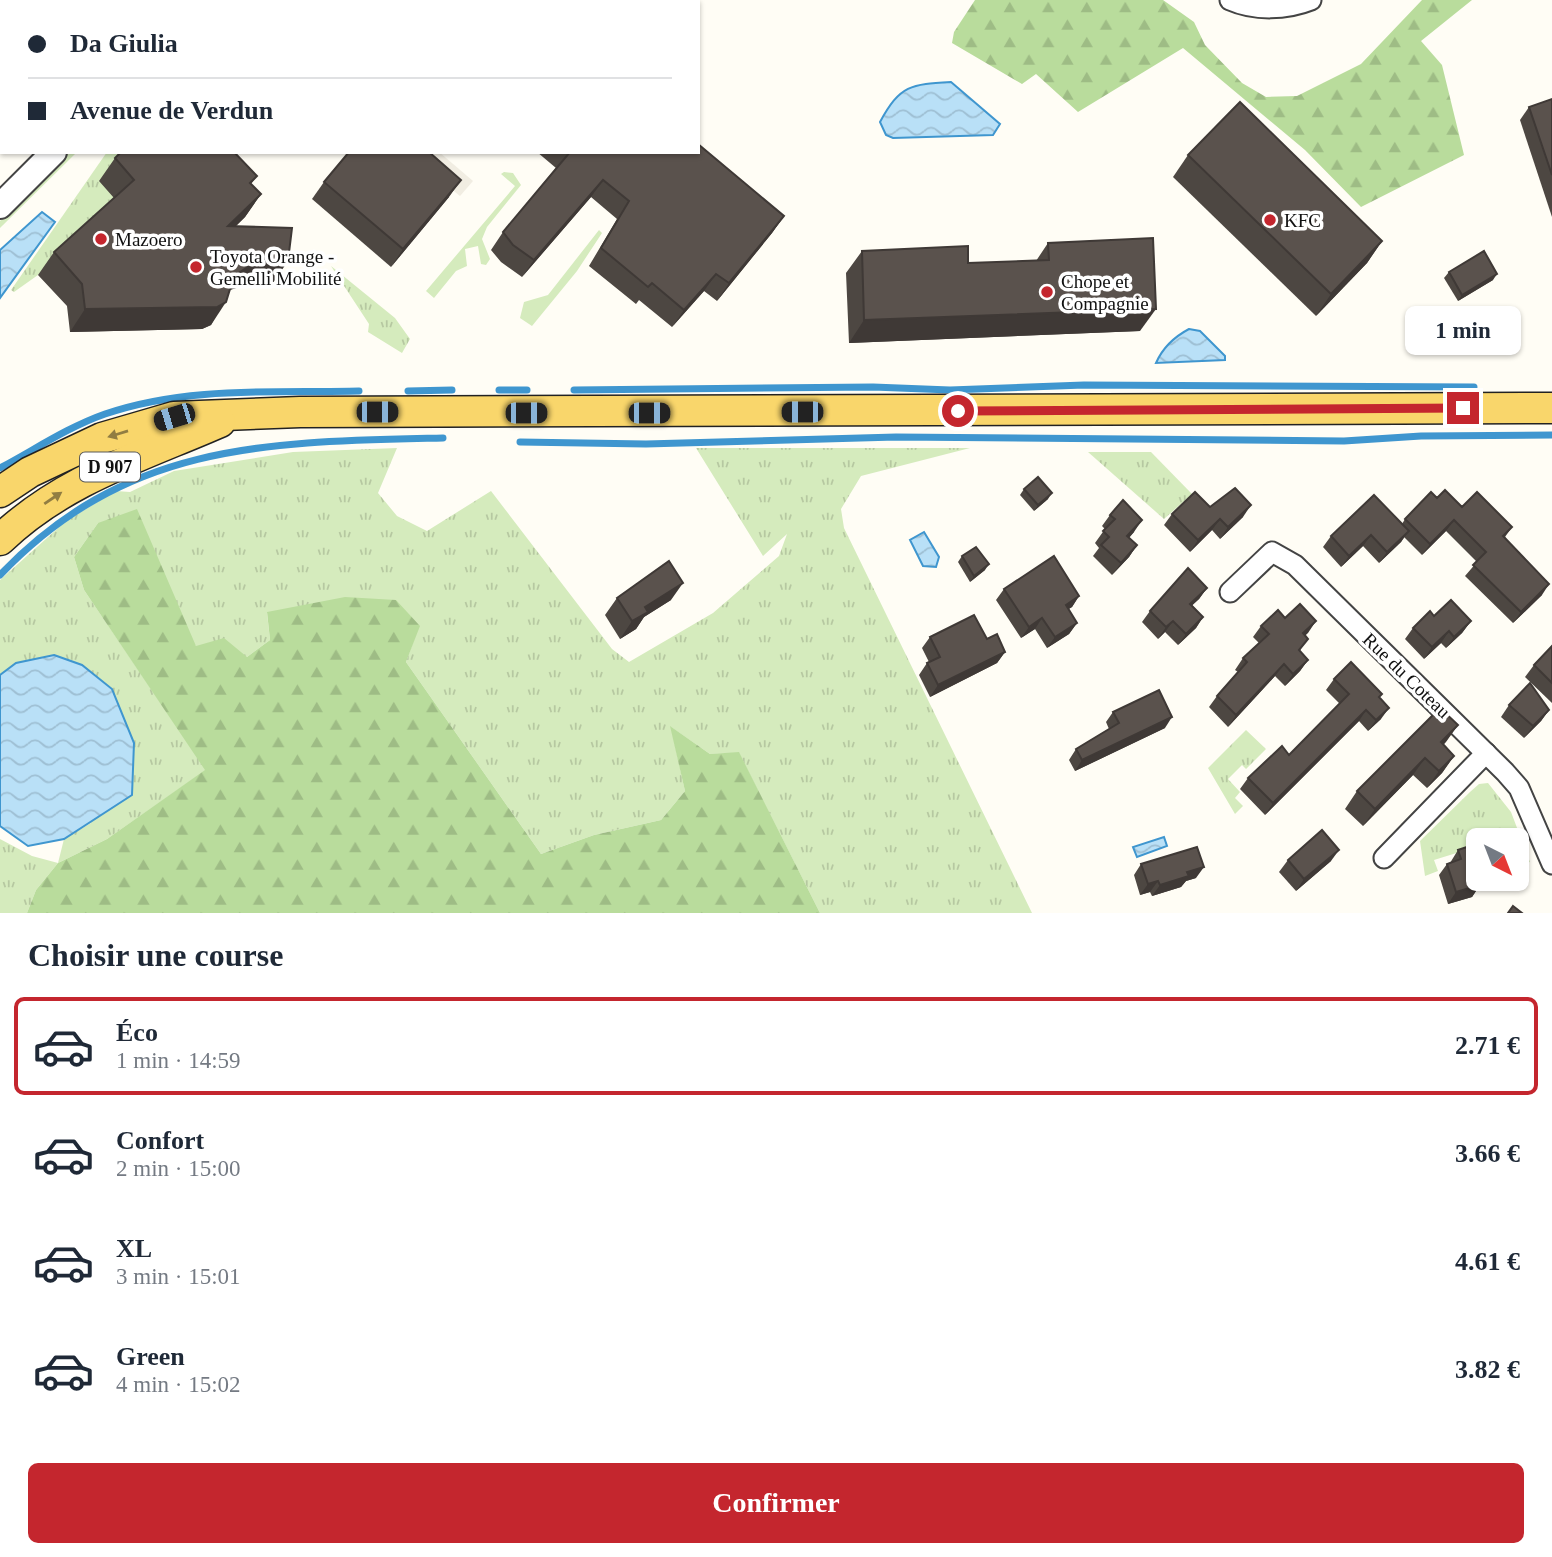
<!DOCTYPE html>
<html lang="fr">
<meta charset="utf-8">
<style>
body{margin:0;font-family:Georgia,serif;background:#f2f2f3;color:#1f2937;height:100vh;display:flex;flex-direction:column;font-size:26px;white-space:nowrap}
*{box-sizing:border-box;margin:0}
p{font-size:23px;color:#747a83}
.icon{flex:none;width:38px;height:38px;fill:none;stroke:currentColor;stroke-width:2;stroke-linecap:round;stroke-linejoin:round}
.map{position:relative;height:913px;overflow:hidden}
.side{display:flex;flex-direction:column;background:#fff;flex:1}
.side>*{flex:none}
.guide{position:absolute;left:0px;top:0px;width:700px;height:154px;box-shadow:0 2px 5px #0004;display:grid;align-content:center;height:154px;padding:0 28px;background:#fff}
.needle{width:46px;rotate:138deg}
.controls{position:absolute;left:1466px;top:828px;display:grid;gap:14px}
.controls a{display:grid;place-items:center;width:63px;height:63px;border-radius:10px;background:#fff;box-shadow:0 2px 5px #0004;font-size:35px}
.end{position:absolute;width:32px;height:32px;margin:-16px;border:9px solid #c4262e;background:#fff;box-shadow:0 0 0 4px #fff}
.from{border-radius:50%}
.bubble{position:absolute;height:49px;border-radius:10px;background:#fff;box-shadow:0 2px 5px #0004;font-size:23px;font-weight:700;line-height:49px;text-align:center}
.car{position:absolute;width:21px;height:42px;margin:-21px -10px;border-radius:9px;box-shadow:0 0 5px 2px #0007;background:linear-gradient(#222 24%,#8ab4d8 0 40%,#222 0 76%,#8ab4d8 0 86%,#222 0)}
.guide b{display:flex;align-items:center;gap:24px;height:66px;font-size:26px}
.guide b+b{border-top:2px solid #e0e1e3}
.guide i{width:18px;height:18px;background:#1f2937}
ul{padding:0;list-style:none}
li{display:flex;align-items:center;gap:21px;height:98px;margin:0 14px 10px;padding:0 14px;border:4px solid transparent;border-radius:10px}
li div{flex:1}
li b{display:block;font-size:26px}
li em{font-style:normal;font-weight:700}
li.current{border-color:#c4262e}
li>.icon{width:63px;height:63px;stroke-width:1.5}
h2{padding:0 28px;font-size:32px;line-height:84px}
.action{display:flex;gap:14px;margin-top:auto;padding:14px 28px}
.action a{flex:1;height:80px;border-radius:10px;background:#c4262e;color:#fff;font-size:28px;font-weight:700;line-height:80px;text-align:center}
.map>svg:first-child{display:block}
.grass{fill:url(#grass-tufts)}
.forest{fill:url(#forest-firs)}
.garden{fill:#d5ebbd}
.plaza{fill:#f1ede2}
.water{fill:url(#water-waves);stroke:#3f96cf;stroke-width:2}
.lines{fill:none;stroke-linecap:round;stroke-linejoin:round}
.stream{stroke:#3f96cf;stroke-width:7}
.minor-casing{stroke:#444;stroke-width:23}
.tertiary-casing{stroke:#444;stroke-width:28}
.primary-casing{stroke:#222;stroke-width:33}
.minor{stroke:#fff;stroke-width:19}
.tertiary{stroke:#fff;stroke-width:24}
.primary{stroke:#f9d66b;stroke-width:30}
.wall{fill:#4d4742}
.shaded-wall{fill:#3f3936}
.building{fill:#5a524d;stroke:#3f3936;stroke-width:2}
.oneway{fill:#917d42}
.route{stroke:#c4262e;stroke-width:9}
.poi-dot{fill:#c4262e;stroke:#fff;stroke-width:2.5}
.labels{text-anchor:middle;stroke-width:7;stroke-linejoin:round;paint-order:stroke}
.shield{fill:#fff;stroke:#585858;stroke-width:2}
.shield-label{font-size:18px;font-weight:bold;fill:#111}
.poi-label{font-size:19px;fill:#111;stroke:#fff;text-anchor:start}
.street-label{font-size:19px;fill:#111;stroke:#fff}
</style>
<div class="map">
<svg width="1552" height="913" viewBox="0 0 1552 913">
<defs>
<pattern id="grass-tufts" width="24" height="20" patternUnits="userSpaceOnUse" patternTransform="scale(1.75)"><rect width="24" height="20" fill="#d5ebbd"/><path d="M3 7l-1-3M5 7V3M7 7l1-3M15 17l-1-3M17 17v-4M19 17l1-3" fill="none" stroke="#b6c8a1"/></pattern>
<pattern id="forest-firs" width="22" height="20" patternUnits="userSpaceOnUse" patternTransform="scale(1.75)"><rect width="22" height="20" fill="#b9dc9c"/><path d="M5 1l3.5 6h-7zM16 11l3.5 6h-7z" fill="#9ebc85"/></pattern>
<pattern id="water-waves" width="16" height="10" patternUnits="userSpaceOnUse" patternTransform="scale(1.75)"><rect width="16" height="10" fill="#b9e0f7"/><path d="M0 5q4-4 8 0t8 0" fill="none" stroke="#9ebfd3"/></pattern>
</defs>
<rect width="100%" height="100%" fill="#fffdf5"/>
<!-- grass -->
<g class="grass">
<path d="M0,0L58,2H2L0,89Z"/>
<path d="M107,152H131L118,202L38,275L14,292L11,290Z"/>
<path d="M331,266L395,318L410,339L402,353L368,332L369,324Z"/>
<path d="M397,448L378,493L397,516L427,531L491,491L612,649L629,662L713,613L779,556L787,534L763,556L696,448H970L861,476L841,509L844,528L1032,913H820L739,753L710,754L671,727L685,791L661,820L594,835L541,854L406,662L419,626L267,613L270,640L247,657L196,646L98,523L74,557L84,590L206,770L107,839L58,863L36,890L27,913H0V839L32,856L58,863L64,839L91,823L17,663L0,675V580L66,521L116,491L130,492L174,471L293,452Z"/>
<path d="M1088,452H1151L1192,494L1164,519Z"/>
<path d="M1246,730L1266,749L1246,769L1242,765L1228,779L1240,792L1235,798L1243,806L1235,814L1208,768Z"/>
<path d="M1488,783L1511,812L1530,862L1517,865V840H1479V846L1434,860L1438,871L1425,876L1420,841L1470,792L1479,784Z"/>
</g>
<!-- forest -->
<g class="forest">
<path d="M975,0H1163L1194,22L1205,45L1242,83L1266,97L1297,96L1361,64L1422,0H1472L1421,41L1442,65L1464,155L1361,207L1305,150L1183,48L1078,112L1036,74L1022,84L952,43L954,32Z"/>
<path d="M137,509L196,646L224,638L247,657L270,640L267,612L345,597L396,600L420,626L406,662L541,854L594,835L661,820L685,791L670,726L710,754L739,752L820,913H27L36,890L58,863L107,839L205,770L84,590L74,557L98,523Z"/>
</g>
<!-- garden -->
<g class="garden">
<path d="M69,152H77L0,228V221Z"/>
<path d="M504,172L513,173L521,185L487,227L482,239L490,259L486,265L481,264L478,246L465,249L467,266L456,271L434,298L426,291L515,186L501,174Z"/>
<path d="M599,230L602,233L577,271L532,326L520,318L524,302L548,295Z"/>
</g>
<!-- plaza -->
<path class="plaza" d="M406,152H439L473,181L460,196Z"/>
<!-- water -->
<g class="water">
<path d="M951,82L1000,124L993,135L893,138L886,135L880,122C900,85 911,84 951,82Z"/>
<path d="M42,212L55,222L0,298V250Z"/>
<path d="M1189,329L1200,331L1225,356V360L1156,363C1163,347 1174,337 1189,329Z"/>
<path d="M924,532L939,557L936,567L923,566L910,540Z"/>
<path d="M54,655L82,665L112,689L134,743L132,795L64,839L28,846L0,826V675L16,663Z"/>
<path d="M1164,837L1167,846L1137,857L1133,847Z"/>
</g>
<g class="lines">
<!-- stream -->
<g class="stream">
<path d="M499,390H527"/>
<path d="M574,390L873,387L950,390L1084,385L1474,387"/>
<path d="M408,391L452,390"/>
<path d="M520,442L646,444L896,437L1344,441L1421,436L1552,435"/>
<path d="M0,468C34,450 68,427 105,414C187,386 273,393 359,391"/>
<path d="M0,575C128,441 269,442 443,438"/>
</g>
<defs>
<g id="minor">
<path d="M1230,0C1255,11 1286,10 1311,0"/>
<path d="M1230,592L1272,552L1295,565L1505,772L1519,788L1552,864"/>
<path d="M1384,858L1486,753"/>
</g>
<g id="tertiary">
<path d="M179,2L180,0"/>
<path d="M0,206L54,152"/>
</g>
<g id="primary">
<path d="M0,492L30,472L102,438L174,417L300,412L1552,408"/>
<path d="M0,540C62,480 142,456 220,422"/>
</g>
</defs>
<!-- minor casing -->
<use href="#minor" class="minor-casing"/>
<!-- tertiary casing -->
<use href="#tertiary" class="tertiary-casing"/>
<!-- primary casing -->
<use href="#primary" class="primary-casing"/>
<!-- minor -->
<use href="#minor" class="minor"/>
<!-- tertiary -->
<use href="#tertiary" class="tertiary"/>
<!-- primary -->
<use href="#primary" class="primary"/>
</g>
<!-- wall -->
<g class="wall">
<path d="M354,0H526L528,2H356Z"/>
<path d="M1552,99V217L1520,120L1529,107Z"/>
<path d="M537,152H698L784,216L772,233L717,301L704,291L672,327L639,300L636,304L589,266L617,219L591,197L522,277L501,262L491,250L503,232L556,168Z"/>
<path d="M1188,155L1382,241L1367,263L1316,316L1173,177Z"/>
<path d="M115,158L257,176L251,184L261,194L245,217L235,227L273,283L256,282L230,290L211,325L202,329L70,332L67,306L38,275L54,252L114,198L99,181Z"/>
<path d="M324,182L449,197L391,267L312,199Z"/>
<path d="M1048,243L1140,331L849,343L846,273L862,251L968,263L1036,261Z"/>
<path d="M1449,272L1493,280L1458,301L1444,278Z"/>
<path d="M1024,489L1048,499L1034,511L1020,495Z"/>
<path d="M1437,498L1512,527L1505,537L1542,595L1513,623L1465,576L1477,562L1446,531L1422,555L1404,537L1401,542L1379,563L1363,546L1341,567L1323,547L1331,536L1402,524L1405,519Z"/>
<path d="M1210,507L1243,517L1220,539L1212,530L1190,552L1164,525L1172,514Z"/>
<path d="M1110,515L1134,532L1129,538L1137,545L1129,557L1112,575L1093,556L1099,548L1095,543L1105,529L1102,526Z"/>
<path d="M962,556L985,570L970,582L958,562Z"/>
<path d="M1207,588L1199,599L1192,605L1203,617L1196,628L1178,645L1165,632L1158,639L1142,622L1150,611Z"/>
<path d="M1004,589L1079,596L1072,607L1068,609L1077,623L1069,634L1047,648L1035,629L1021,638L996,600Z"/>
<path d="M617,598L671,600L644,617L636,629L620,639L605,615Z"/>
<path d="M1434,616L1471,621L1462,633L1446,648L1441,643L1424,659L1405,639L1413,628Z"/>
<path d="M1285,618L1316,621L1305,635L1300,651L1308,660L1300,671L1285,686L1275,676L1228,727L1209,707L1217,696L1238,672L1235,670L1243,658L1259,643L1253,637L1261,626Z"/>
<path d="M930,637L987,639L1005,652L997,663L930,697L919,675L927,663L929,662L922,648Z"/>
<path d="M1552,646V703L1525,677L1534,665Z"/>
<path d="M1334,679L1379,698L1381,719L1368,731L1359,721L1265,815L1240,789L1248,778L1289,755L1340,704L1326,690Z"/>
<path d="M1509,705L1549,710L1541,721L1524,738L1501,717Z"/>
<path d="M1113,712L1165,728L1075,771L1069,760L1076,749L1109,729L1106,722Z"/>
<path d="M1458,725L1443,745L1454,756L1442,773L1427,788L1413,775L1363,826L1345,809L1357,791Z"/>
<path d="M1496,833L1479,878H1491L1480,882V885L1472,897L1448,904L1439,875L1447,864L1450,863L1458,850L1470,846L1474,840Z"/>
<path d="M1288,860L1331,861L1296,891L1279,872Z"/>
<path d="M1141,864L1196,878L1186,881L1181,887L1152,896L1150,892L1140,895L1134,875Z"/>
</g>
<!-- shaded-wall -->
<g class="shaded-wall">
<path d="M461,180L449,197L391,267L403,249Z"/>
<path d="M603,180L591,197L522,277L534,260Z"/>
<path d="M261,194L245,217L212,249L228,226Z"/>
<path d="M784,216L772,233L717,301L729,283Z"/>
<path d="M1382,241L1367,263L1316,316L1331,294Z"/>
<path d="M272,260L288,261L273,283L256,282L232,289L218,298L234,276L248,267Z"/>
<path d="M716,274L704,291L672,327L684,310Z"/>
<path d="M1497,274L1493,280L1458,301L1462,295Z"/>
<path d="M226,302L211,325L202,329L70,332L85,309Z"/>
<path d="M1156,309L1140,331L849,343L864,320Z"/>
<path d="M1052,493L1048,499L1034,511L1038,505Z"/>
<path d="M1251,505L1243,517L1220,539L1228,527Z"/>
<path d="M1220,519L1212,530L1190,552L1198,540Z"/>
<path d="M1142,520L1134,532L1119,548L1127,536Z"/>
<path d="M1454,520L1446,531L1422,555L1430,544Z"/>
<path d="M1409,531L1401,542L1379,563L1387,552Z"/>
<path d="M1371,535L1363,546L1341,567L1349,556Z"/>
<path d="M1137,545L1129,557L1112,575L1121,563Z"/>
<path d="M989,564L985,570L970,582L974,576Z"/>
<path d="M683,583L671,600L644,617L636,629L620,639L632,621L645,607Z"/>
<path d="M1549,584L1542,595L1513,623L1521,612Z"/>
<path d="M1207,588L1199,599L1182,615L1190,604Z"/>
<path d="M1079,596L1072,607L1058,616L1066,605Z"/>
<path d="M1203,617L1196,628L1178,645L1186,634Z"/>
<path d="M1042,618L1035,629L1021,638L1029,627Z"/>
<path d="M1173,621L1165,632L1158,639L1166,627Z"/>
<path d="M1316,621L1308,633L1295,645L1303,633Z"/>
<path d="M1471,621L1462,633L1446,648L1454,637Z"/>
<path d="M1077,623L1069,634L1047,648L1055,637Z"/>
<path d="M1449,631L1441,643L1424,659L1432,647Z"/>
<path d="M1005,652L997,663L930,697L938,685Z"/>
<path d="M1308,660L1300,671L1285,686L1293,674Z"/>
<path d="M1284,664L1275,676L1228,727L1236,715Z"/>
<path d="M1389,708L1381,719L1368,731L1376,720Z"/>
<path d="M1366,710L1359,721L1265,815L1273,803Z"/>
<path d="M1549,710L1541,721L1524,738L1533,726Z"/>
<path d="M1172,717L1165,728L1075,771L1082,760Z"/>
<path d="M1458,725L1446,742L1429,760L1441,742Z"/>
<path d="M1454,756L1442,773L1427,788L1439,771Z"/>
<path d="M1425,758L1413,775L1363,826L1375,809Z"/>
<path d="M1339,850L1331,861L1296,891L1304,879Z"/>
<path d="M1204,867L1196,878L1186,881L1181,887L1152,896L1160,885L1187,872Z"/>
<path d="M1479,873V878H1491L1469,886L1477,874Z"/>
<path d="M1158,881L1150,892L1140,895L1148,884Z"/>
<path d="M1480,885L1472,897L1448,904L1456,892Z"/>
</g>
<!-- building -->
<g class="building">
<path d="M387,0H526L528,2H389Z"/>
<path d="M1552,99V175L1529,107Z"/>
<path d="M1240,102L1382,241L1331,294L1188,155Z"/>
<path d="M698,144L784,216L729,283L716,274L684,310L652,283L648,287L601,248L629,201L603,180L534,260L513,245L503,232L570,152H698Z"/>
<path d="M121,152H234L257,176L250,183L261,194L228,226L292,228L288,261L272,260L248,267L234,276L226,302L217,307L85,309L82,284L54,252L134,180L115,158Z"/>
<path d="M349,152H429L461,180L403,249L324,182Z"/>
<path d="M1153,238L1156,309L864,320L862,251L968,246V263L1049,260L1048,243Z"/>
<path d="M1484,251L1497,274L1462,295L1449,272Z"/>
<path d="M1038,477L1052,493L1038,505L1024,489Z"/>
<path d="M1235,488L1251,505L1228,527L1220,519L1198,540L1172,514L1195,492L1210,507Z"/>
<path d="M1445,490L1462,507L1477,492L1512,527L1503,536L1549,584L1521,612L1473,565L1486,552L1454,520L1430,544L1405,519L1431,492L1437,498Z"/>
<path d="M1374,495L1409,531L1387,552L1371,535L1349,556L1331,536Z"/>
<path d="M1123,500L1142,520L1127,536L1137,545L1121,563L1101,545L1109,537L1103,531L1115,519L1110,515Z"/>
<path d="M976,547L989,564L974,576L962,556Z"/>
<path d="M1054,556L1079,596L1066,605L1077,623L1055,637L1042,618L1029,627L1004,589Z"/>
<path d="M669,561L683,583L645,607L648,612L632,621L617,598Z"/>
<path d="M1188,568L1207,588L1190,604L1203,617L1186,634L1173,621L1166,627L1150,611Z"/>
<path d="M1451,600L1471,621L1454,637L1449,631L1432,647L1413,628L1430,611L1434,616Z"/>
<path d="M1300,604L1316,621L1303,633L1308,639L1299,650L1308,660L1293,674L1284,664L1236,715L1217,696L1247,662L1243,658L1269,634L1261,626L1278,610L1285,618Z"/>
<path d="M974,615L987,639L997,634L1005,652L938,685L927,663L940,657L930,637Z"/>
<path d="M1552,646V683L1534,665Z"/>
<path d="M1351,662L1382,694L1379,697L1389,708L1376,720L1366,710L1273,803L1248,778L1282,746L1289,755L1349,694L1334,679Z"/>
<path d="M1530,683L1549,710L1533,726L1509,705Z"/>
<path d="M1159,690L1172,717L1082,760L1076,749L1119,723L1113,712Z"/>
<path d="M1440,708L1458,725L1441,742L1454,756L1439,771L1425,758L1375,809L1357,791Z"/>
<path d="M1322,830L1339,850L1304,879L1288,860Z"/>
<path d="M1496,833L1498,840H1479V873L1477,874L1480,885L1456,892L1447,864L1461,859L1458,850L1476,844L1474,840Z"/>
<path d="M1197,847L1204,867L1187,872L1189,876L1160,885L1158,881L1148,884L1141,864Z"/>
<path d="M1513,906L1522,913H1508Z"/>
</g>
<!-- one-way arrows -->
<defs><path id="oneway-solid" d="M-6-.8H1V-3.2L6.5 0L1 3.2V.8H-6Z" transform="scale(1.75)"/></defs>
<g class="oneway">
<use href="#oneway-solid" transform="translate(118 434) rotate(163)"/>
<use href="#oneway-solid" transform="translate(53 498) rotate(-34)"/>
</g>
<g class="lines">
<!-- route -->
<path class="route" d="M958,411L1463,408"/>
</g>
<!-- markers -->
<g class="poi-dot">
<circle cx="1270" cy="220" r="7"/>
<circle cx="101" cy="239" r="7"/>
<circle cx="196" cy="267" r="7"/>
<circle cx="1047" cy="292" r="7"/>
</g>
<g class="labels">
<!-- shield labels -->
<rect class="shield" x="80" y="452.5" width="60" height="29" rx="5"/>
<g class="shield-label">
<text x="110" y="473">D 907</text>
</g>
<!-- poi labels -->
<g class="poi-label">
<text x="1284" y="227">KFC</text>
<text x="115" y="246">Mazoero</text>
<text x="210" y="263">Toyota Orange -<tspan x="210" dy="22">Gemelli Mobilité</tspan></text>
<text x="1061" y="288">Chope et<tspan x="1061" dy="22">Compagnie</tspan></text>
</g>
<!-- street labels -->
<g class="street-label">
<text transform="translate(1407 675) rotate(44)" y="7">Rue du Coteau</text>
</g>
</g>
</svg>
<div class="controls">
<a><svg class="needle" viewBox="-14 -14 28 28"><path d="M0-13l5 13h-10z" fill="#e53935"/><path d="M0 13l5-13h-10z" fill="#747a83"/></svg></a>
</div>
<i class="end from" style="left:958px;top:411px"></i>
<i class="end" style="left:1463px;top:408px"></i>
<div class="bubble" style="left:1405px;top:306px;width:116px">1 min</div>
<i class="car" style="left:377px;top:412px;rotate:90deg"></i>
<i class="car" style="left:802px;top:412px;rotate:270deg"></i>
<i class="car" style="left:526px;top:413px;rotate:90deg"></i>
<i class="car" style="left:649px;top:413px;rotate:90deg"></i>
<i class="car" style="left:174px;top:417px;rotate:253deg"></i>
<div class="guide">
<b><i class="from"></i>Da Giulia</b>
<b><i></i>Avenue de Verdun</b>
</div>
</div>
<section class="side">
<h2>Choisir une course</h2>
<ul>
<li class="current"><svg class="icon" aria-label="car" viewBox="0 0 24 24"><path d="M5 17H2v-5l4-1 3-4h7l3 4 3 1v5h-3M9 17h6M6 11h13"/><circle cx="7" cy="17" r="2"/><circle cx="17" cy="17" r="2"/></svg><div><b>Éco</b><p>1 min · 14:59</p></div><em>2.71 €</em></li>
<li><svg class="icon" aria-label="car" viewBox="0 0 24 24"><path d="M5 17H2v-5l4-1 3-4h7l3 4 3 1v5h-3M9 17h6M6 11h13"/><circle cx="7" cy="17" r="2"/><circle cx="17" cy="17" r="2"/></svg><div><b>Confort</b><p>2 min · 15:00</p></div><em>3.66 €</em></li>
<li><svg class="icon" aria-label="car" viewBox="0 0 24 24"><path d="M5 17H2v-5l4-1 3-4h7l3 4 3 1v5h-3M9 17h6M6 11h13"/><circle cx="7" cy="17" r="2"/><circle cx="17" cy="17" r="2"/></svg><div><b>XL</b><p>3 min · 15:01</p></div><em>4.61 €</em></li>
<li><svg class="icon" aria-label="car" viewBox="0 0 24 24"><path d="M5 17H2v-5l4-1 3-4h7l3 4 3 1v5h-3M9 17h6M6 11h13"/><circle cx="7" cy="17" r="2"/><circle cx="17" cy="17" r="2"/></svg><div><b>Green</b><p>4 min · 15:02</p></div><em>3.82 €</em></li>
</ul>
<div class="action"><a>Confirmer</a></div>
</section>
